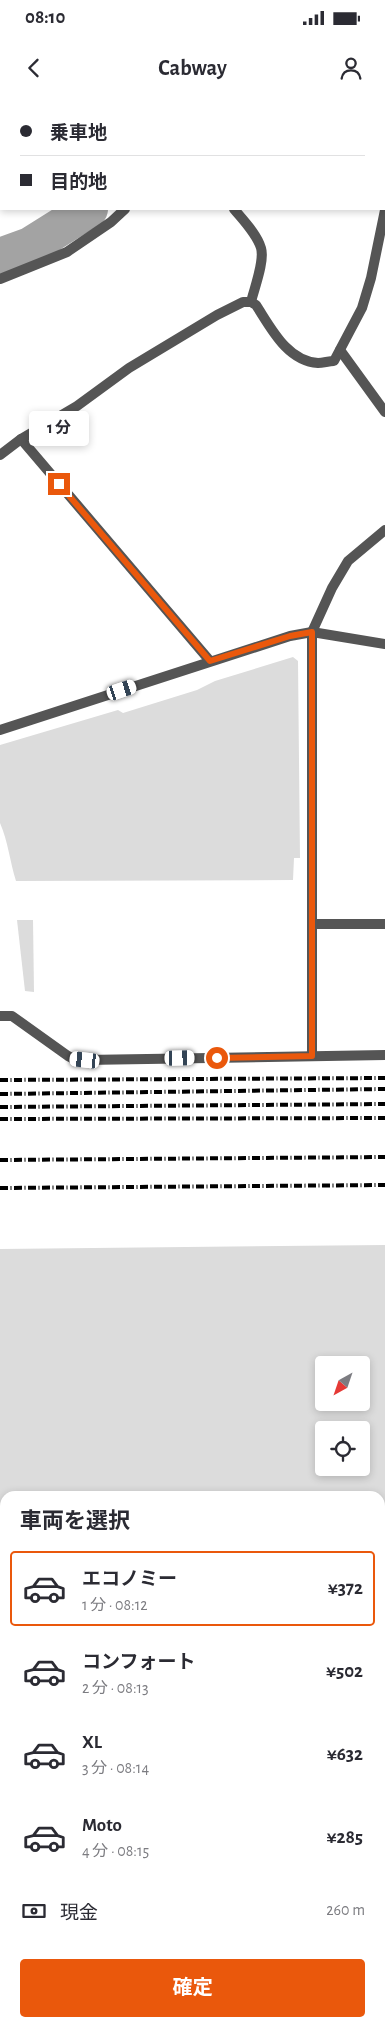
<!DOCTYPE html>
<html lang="ja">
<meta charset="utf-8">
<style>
body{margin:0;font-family:"Alegreya Sans","Noto Sans JP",sans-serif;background:#f7f7f7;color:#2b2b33;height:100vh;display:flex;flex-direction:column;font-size:19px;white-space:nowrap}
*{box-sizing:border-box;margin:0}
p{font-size:16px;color:#7c7c81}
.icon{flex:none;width:28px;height:28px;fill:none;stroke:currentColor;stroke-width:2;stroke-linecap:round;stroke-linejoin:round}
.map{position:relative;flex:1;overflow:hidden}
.panel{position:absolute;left:0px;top:1391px;width:385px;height:536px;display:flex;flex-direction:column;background:#fff;border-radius:15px 15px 0 0;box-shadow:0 2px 8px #0003}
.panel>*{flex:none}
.banner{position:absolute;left:0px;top:0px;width:385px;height:110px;box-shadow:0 2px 8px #0003;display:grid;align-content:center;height:110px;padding:0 20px;background:#fff}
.needle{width:32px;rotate:220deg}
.buttons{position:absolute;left:315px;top:1256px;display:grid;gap:10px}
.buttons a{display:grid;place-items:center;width:55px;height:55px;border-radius:5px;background:#fff;box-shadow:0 2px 8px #0003;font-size:25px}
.end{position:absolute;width:22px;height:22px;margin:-11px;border:6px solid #ea580c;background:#fff;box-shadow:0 0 0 2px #fff}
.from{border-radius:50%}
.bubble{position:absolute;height:35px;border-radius:5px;background:#fff;box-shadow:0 2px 8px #0003;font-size:16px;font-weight:700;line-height:35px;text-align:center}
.car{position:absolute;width:15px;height:30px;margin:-15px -8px;border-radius:6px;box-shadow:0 0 4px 1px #0007;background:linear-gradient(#fff 24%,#345 0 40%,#fff 0 76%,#345 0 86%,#fff 0)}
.banner b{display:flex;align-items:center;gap:18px;height:48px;font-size:19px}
.banner b+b{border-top:1px solid #e1e1e2}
.banner i{width:12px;height:12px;background:#2b2b33}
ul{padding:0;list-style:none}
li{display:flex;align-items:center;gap:15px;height:75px;margin:0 10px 8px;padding:0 10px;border:2px solid transparent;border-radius:5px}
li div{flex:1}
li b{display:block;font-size:19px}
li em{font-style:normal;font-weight:700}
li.selected{border-color:#ea580c}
li>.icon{width:45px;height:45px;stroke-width:1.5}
h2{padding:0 20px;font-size:22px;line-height:60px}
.pay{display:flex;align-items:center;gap:12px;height:55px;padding:0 20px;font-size:19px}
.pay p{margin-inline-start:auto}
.action{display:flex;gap:10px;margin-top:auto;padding:10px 20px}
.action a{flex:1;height:58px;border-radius:5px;background:#ea580c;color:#fff;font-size:20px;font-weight:700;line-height:58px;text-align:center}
.status{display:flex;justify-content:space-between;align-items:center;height:35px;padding:0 25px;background:#fff;direction:ltr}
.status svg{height:14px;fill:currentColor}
header{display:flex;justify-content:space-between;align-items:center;height:65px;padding:0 20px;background:#fff;font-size:22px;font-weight:700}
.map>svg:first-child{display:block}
.green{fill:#dcdcdc;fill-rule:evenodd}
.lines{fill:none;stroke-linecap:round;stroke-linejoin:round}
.river{stroke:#a3a3a3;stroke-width:38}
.minor{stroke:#555;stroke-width:10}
.tertiary{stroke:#555;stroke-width:10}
.rail{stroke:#000;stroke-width:4;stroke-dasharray:8 2.5 1 2.5;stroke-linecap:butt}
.route{stroke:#ea580c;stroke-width:6}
</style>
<div class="status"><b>08:10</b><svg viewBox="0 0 49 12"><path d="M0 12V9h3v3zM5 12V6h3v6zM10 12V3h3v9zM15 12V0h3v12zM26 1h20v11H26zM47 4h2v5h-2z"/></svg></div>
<header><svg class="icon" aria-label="back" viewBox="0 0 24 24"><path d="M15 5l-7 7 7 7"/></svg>Cabway<svg class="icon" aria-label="person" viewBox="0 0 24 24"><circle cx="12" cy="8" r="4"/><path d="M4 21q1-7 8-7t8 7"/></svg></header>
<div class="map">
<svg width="385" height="1927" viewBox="0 0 385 1927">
<rect width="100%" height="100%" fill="#fff"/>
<!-- green -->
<g class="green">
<path d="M293,557L298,561L300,758H294L293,780L16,781C10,762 8,741 0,723V645L118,610L123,613L197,590L215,581Z"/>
<path d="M17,820H33L34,892L25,891Z"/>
<path d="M385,1145V1692H380V1396H5V1699H0V1149ZM324,1265H361V1302H324ZM324,1330H361V1368H324Z"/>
<rect x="380" y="1727" width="5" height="94"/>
</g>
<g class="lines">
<!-- river -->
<g class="river">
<path d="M209,1L210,0"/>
<path d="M0,157L30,146L89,109"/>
</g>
<!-- minor -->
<g class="minor">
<path d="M230,1L231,0"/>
<path d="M234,109C243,120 257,134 261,148C265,161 254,189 251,202"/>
<path d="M0,179L67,152L111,122L125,109"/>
<path d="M340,250L385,312"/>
<path d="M21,339L210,561"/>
<path d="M0,355L21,339L77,306L129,268L217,215L243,202H251L256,205C271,228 287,261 318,263C323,263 329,261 334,261L362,208L371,178L385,110"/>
<path d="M312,824H385"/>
<path d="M0,916H12L68,956L74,959L85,960L385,955"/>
<path d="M312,956V532L332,488L348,461L385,430"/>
<path d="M380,1829H385"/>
<path d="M325,1927L326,1922"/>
</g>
<!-- tertiary -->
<g class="tertiary">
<path d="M0,630L290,536L312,532L385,544"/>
<path d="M380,1706H385"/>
<path d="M0,1718H5"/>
</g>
<!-- rail -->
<g class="rail">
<path d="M0,980L385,978"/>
<path d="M0,994L385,989"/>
<path d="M0,1007L385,1004"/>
<path d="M0,1019L385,1018"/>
<path d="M0,1060L385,1057"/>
<path d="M0,1088L385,1085"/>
</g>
</g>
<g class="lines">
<!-- route -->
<path class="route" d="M59,384L210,561L290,536L312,532V956L217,958"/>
</g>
</svg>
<div class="buttons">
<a><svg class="needle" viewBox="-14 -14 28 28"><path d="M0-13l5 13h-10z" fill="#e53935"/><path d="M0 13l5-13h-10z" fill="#7c7c81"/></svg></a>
<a><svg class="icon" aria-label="locate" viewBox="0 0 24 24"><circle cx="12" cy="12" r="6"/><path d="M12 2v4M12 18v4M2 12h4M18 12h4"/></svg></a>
</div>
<i class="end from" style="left:217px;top:958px"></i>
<i class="end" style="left:59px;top:384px"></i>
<div class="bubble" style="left:29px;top:311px;width:60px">1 分</div>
<i class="car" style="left:122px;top:590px;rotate:72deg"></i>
<i class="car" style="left:180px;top:958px;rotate:89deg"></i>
<i class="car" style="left:85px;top:960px;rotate:276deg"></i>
<div class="banner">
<b><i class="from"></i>乗車地</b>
<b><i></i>目的地</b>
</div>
<section class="panel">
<h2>車両を選択</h2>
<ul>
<li class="selected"><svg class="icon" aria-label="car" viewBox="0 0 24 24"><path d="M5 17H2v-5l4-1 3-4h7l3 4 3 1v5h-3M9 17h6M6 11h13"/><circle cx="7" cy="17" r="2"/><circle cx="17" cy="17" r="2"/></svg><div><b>エコノミー</b><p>1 分 · 08:12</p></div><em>¥372</em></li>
<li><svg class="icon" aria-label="car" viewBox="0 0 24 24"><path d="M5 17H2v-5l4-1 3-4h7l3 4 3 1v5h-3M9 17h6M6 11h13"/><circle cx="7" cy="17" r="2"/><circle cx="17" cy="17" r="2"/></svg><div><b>コンフォート</b><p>2 分 · 08:13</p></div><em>¥502</em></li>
<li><svg class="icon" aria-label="car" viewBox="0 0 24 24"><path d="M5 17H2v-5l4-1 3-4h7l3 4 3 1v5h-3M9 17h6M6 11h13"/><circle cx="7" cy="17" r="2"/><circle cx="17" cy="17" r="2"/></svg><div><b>XL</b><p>3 分 · 08:14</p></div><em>¥632</em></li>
<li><svg class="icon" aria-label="car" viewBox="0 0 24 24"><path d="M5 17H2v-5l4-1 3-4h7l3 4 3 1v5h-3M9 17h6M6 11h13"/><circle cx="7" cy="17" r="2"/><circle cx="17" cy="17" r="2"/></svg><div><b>Moto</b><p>4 分 · 08:15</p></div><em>¥285</em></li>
</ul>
<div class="pay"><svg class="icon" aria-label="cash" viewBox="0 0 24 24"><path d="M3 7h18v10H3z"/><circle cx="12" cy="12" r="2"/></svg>現金<p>260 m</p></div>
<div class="action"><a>確定</a></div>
</section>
</div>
